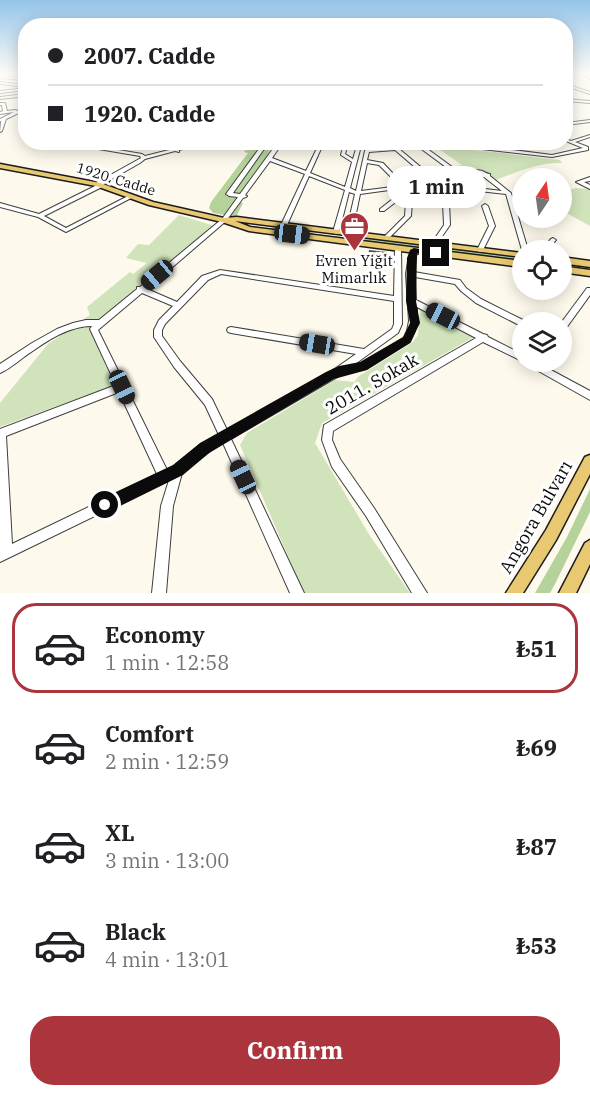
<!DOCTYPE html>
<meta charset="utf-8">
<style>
body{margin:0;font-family:"IBM Plex Serif",serif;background:#f2f2f2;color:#202124;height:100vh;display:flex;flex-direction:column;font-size:22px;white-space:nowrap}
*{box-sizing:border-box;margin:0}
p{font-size:20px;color:#757577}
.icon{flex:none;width:33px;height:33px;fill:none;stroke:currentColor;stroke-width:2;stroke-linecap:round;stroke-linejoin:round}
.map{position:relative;height:593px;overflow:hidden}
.side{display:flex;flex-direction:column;background:#fff;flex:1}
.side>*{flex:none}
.top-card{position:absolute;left:18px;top:18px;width:555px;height:132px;border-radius:24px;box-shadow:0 3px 15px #0003;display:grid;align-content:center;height:132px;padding:0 30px;background:#fff}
.needle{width:39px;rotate:13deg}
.buttons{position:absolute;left:512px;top:168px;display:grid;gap:12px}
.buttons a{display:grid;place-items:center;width:60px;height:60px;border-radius:50%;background:#fff;box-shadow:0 3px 15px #0003;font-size:30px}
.end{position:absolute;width:27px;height:27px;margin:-14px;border:8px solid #0b0b0b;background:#fff;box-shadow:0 0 0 3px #fff}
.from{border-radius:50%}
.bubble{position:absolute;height:42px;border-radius:21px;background:#fff;box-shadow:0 3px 15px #0003;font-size:20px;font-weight:700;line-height:42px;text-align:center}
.car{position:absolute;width:18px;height:36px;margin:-18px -9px;border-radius:8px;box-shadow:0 0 4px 2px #0007;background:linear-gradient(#222 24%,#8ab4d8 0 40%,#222 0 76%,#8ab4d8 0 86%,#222 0)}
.top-card b{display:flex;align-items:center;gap:21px;height:57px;font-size:22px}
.top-card b+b{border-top:2px solid #e0e0e0}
.top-card i{width:15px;height:15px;background:#202124}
ul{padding:10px 0 0;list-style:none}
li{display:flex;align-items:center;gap:18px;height:90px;margin:0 12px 9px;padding:0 18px;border:3px solid transparent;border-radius:24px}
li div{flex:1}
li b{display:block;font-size:22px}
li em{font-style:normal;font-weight:700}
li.active{border-color:#ab343d}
li>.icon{width:54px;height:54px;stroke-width:1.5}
.button{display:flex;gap:12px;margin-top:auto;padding:12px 30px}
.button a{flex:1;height:69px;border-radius:24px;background:#ab343d;color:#fff;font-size:24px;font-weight:700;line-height:69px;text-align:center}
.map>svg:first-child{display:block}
.green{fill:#d0e3ba}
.forest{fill:#b5d29b}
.building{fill:#534d49}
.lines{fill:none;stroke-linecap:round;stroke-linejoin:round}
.minor-casing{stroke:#3e3e3e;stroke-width:2}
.major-casing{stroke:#1c1c1c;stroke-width:3}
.minor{fill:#fff;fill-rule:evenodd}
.major{fill:#e8c870;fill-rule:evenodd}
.route{fill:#0b0b0b}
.labels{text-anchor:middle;stroke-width:6;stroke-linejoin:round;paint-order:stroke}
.far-street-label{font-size:14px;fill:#0b0b0b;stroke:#fff}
.poi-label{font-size:15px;fill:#0b0b0b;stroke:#fff}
.near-street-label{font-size:18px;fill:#0b0b0b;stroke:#fff}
</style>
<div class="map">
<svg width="590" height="593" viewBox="0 0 590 593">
<rect width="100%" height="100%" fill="#fdf9ec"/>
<!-- green -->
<g class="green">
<path d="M430,143H456L475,150L560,160L562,163C539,162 517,172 496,180L497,181L478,171L455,174L448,168L462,165Z"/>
<path d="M576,188L590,189V226L561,210V193Z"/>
<path d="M179,215L214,226L89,328L114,385L0,427V403L48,344L90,315L87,307L130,272L133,274L147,263L126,258L138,244L149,245Z"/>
<path d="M420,308L474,337L322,423L315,443L370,536L410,593H304L240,445L247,433L335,380L354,382L359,376L413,342L418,335Z"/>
</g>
<!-- forest -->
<g class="forest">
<path d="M251,143H274L260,169L236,201L243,203L236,217L213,213L209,208L211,202L248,153L244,152Z"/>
<path d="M352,236L522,258V262L353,240H350Z"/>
<path d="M590,489V512L555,584L550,593H535L567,537Z"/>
</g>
<!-- building -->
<path class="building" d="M369,250L387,252L386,264L367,262Z"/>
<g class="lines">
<defs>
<g id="minor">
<path d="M583,75L590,77V79Z"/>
<path d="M0,76L26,78V80L0,78Z"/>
<path d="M0,82L25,85L26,87L0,84Z"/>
<path d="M566,84L590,92V94L566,86Z"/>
<path d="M26,88V90L0,93V91Z"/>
<path d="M26,94V96L0,99V97Z"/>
<path d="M566,99L590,101V103L566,101Z"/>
<path d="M0,103H5L7,111L15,110L17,111L21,109L26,104V108L24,110L26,113V118L21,112L6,119L2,131L0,132L1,121H0V119L14,112L0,114V112L3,111L2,105H0Z"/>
<path d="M590,120V122L566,125V123Z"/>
<path d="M590,135V137L575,142L588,147V150L552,157L473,148L457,142C470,142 483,149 497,148C506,148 516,142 526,142L505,149L552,155L583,148L566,141V139L571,141Z"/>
<path d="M57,142H71L142,154L145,156L173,149L167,142H172L177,148L197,142H206L179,150V152L175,151L145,159L140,163L103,184L105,185L104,186L44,216L66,228L128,196L130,195L133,197L66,232L38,217L0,207V203L39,214L97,185L95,184L96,183L141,158L140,156Z"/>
<path d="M264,142H269L233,193L240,194L278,142H283L272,158L306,171L320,142H324L310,173L345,187L352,162L341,155L344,143H348L345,154L353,159L358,142H362L350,188L356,191L367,142H371L370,149L398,148L435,179L430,180L395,150L369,152L367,160L383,163L402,183L403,184L401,185L481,174L465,176L462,174C467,172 477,169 482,171C485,172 487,174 490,174V176L511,193L528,250H522L506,194L479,191V194L449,202L450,225L436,245L434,246L431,244L444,225L443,203L412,201L411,216L388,239H384V237L405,216L406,201H397L384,211H380V209L394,198H406L409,196L412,198L446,199L474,192V190L466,186L429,194L426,192L429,190L462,184L455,181L360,194L352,233L349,235L346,233L355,194L349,192L339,232L336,234L333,232L345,190L309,176L287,225L284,227L282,226L281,225L305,174L270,161L245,195L247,196L246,197L243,198L226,221L147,289L177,302L202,276L220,270L394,296L395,248L398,246L401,248L402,324L398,333L355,364L361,363L404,338L407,331L409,321L406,274L408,262L412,249H416L417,250L414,272L460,280L466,288L481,299L525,321L526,322H522V326L519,325L476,303L461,291L455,284L415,277L416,300L483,334L487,335L488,337L522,354V361L483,342L333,431L332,440L340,459L374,508L427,593H412L366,516L332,467L322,440L324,425L476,338L417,307V321L415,331L410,342L366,369L341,375L231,439L304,593H290L223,443L209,452L182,473L173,506L166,593H152L161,506L169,480L0,562V429L116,385L90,329L92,326C67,326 44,343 24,357C16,363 9,369 0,373V364L32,343L57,329L73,323L86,320H99L137,289V287H140L222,219L238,197L229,196L226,194ZM367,163L379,165L400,186L361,191ZM484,177L502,191L477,188L462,180ZM221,274L394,301V324L392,329L364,349L231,327L228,328L227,330L228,332L231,333L356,354L336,368L227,430L212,399L180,361L162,336V330L165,324L208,280ZM142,293L173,306L159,320L154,330V337L174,367L205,405L219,435L201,444L174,466L167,470L98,330ZM119,392L157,474L12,544L6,436Z"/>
<path d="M412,142H418L463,175L458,176Z"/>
<path d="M590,177V181L584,182L590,185V189L576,182Z"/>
<path d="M485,204L488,206L495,226L483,250L480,252L477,250L489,226L482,206Z"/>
<path d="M553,238L556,240L547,250H541L551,239Z"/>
<path d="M587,288H590V295L564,331L561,332V323Z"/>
<path d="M525,362H536L590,391V400L526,364Z"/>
</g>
<g id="major">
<path d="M0,164L100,183L153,202L224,218L237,217L522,253V257L235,221L250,227L522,261V267L249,231L222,222L149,205L96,186L0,168Z"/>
<path d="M561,257L590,261V267L561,263Z"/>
<path d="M561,266L590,270V276L561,272Z"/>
<path d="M590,455V474L556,540L523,593H506L546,530L585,457Z"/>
<path d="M590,540V564L576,593H559L585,543Z"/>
</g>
</defs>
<!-- minor casing -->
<use href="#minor" class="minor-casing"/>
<!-- major casing -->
<use href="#major" class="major-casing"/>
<!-- minor -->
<use href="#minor" class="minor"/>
<!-- major -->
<use href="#major" class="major"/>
</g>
<!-- sky -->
<linearGradient id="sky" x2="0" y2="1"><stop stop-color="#94c4ea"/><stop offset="0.47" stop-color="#fefcf6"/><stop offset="1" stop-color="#fefcf6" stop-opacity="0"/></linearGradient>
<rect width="590" height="158" fill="url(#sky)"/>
<!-- route -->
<path class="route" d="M414,248L440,253L436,256L417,253L416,301L420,323L410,343L367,370L334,379L209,453L183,475L110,511L105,513L99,511L97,505L99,500L173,465L200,443L326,372L339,366L360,362L403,337L410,323L406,301L407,258L410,250Z"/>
<!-- icons -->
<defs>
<symbol id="office-pin" viewBox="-11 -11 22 30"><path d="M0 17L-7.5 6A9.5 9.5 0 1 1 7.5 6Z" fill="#ab343d" stroke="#fff"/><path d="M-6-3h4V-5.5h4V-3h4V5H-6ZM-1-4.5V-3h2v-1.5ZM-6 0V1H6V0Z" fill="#fff"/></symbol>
</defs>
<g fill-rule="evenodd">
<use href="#office-pin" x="338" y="210" width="33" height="45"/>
</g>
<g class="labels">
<!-- far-street labels -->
<g class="far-street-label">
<text transform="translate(116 179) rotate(17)" y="5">1920. Cadde</text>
</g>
<!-- poi labels -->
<g class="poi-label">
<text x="354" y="266">Evren Yiğit<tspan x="354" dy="17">Mimarlık</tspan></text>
</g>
<!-- near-street labels -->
<g class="near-street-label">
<text transform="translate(372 384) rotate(-30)" y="6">2011. Sokak</text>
<text transform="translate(536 517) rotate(-60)" y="6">Angora Bulvarı</text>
</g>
</g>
</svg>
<div class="buttons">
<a><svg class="needle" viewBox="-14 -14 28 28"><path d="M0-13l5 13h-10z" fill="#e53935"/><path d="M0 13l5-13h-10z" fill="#757577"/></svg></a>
<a><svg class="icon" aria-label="locate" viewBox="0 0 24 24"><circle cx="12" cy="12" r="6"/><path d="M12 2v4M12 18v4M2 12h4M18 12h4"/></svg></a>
<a><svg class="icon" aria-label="layers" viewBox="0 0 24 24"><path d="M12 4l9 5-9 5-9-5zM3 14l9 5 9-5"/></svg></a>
</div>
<i class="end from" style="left:105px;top:505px"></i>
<i class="end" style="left:436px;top:253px"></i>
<div class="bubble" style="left:387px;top:166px;width:99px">1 min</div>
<i class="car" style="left:292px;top:234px;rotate:97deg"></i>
<i class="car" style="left:157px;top:275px;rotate:230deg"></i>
<i class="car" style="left:443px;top:316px;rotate:297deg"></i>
<i class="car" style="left:317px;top:344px;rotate:279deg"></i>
<i class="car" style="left:122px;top:387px;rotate:155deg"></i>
<i class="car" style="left:243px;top:477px;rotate:335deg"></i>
<div class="top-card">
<b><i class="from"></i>2007. Cadde</b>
<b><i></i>1920. Cadde</b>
</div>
</div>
<section class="side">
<ul>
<li class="active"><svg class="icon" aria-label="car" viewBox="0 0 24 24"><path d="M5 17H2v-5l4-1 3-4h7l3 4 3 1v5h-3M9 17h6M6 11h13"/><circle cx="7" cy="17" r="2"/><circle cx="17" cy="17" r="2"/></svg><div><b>Economy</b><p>1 min · 12:58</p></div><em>₺51</em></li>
<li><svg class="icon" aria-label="car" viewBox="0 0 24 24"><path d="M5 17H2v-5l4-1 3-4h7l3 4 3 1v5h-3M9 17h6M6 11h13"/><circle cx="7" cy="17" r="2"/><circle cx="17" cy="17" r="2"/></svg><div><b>Comfort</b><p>2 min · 12:59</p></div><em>₺69</em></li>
<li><svg class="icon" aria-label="car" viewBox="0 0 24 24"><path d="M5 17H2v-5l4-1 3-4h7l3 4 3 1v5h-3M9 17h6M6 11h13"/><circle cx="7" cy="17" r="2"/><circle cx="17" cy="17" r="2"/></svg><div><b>XL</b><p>3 min · 13:00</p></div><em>₺87</em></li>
<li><svg class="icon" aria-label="car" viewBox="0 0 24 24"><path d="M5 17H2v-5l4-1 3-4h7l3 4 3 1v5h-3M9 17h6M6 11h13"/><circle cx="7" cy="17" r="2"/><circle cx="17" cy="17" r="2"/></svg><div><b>Black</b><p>4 min · 13:01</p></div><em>₺53</em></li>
</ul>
<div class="button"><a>Confirm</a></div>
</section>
